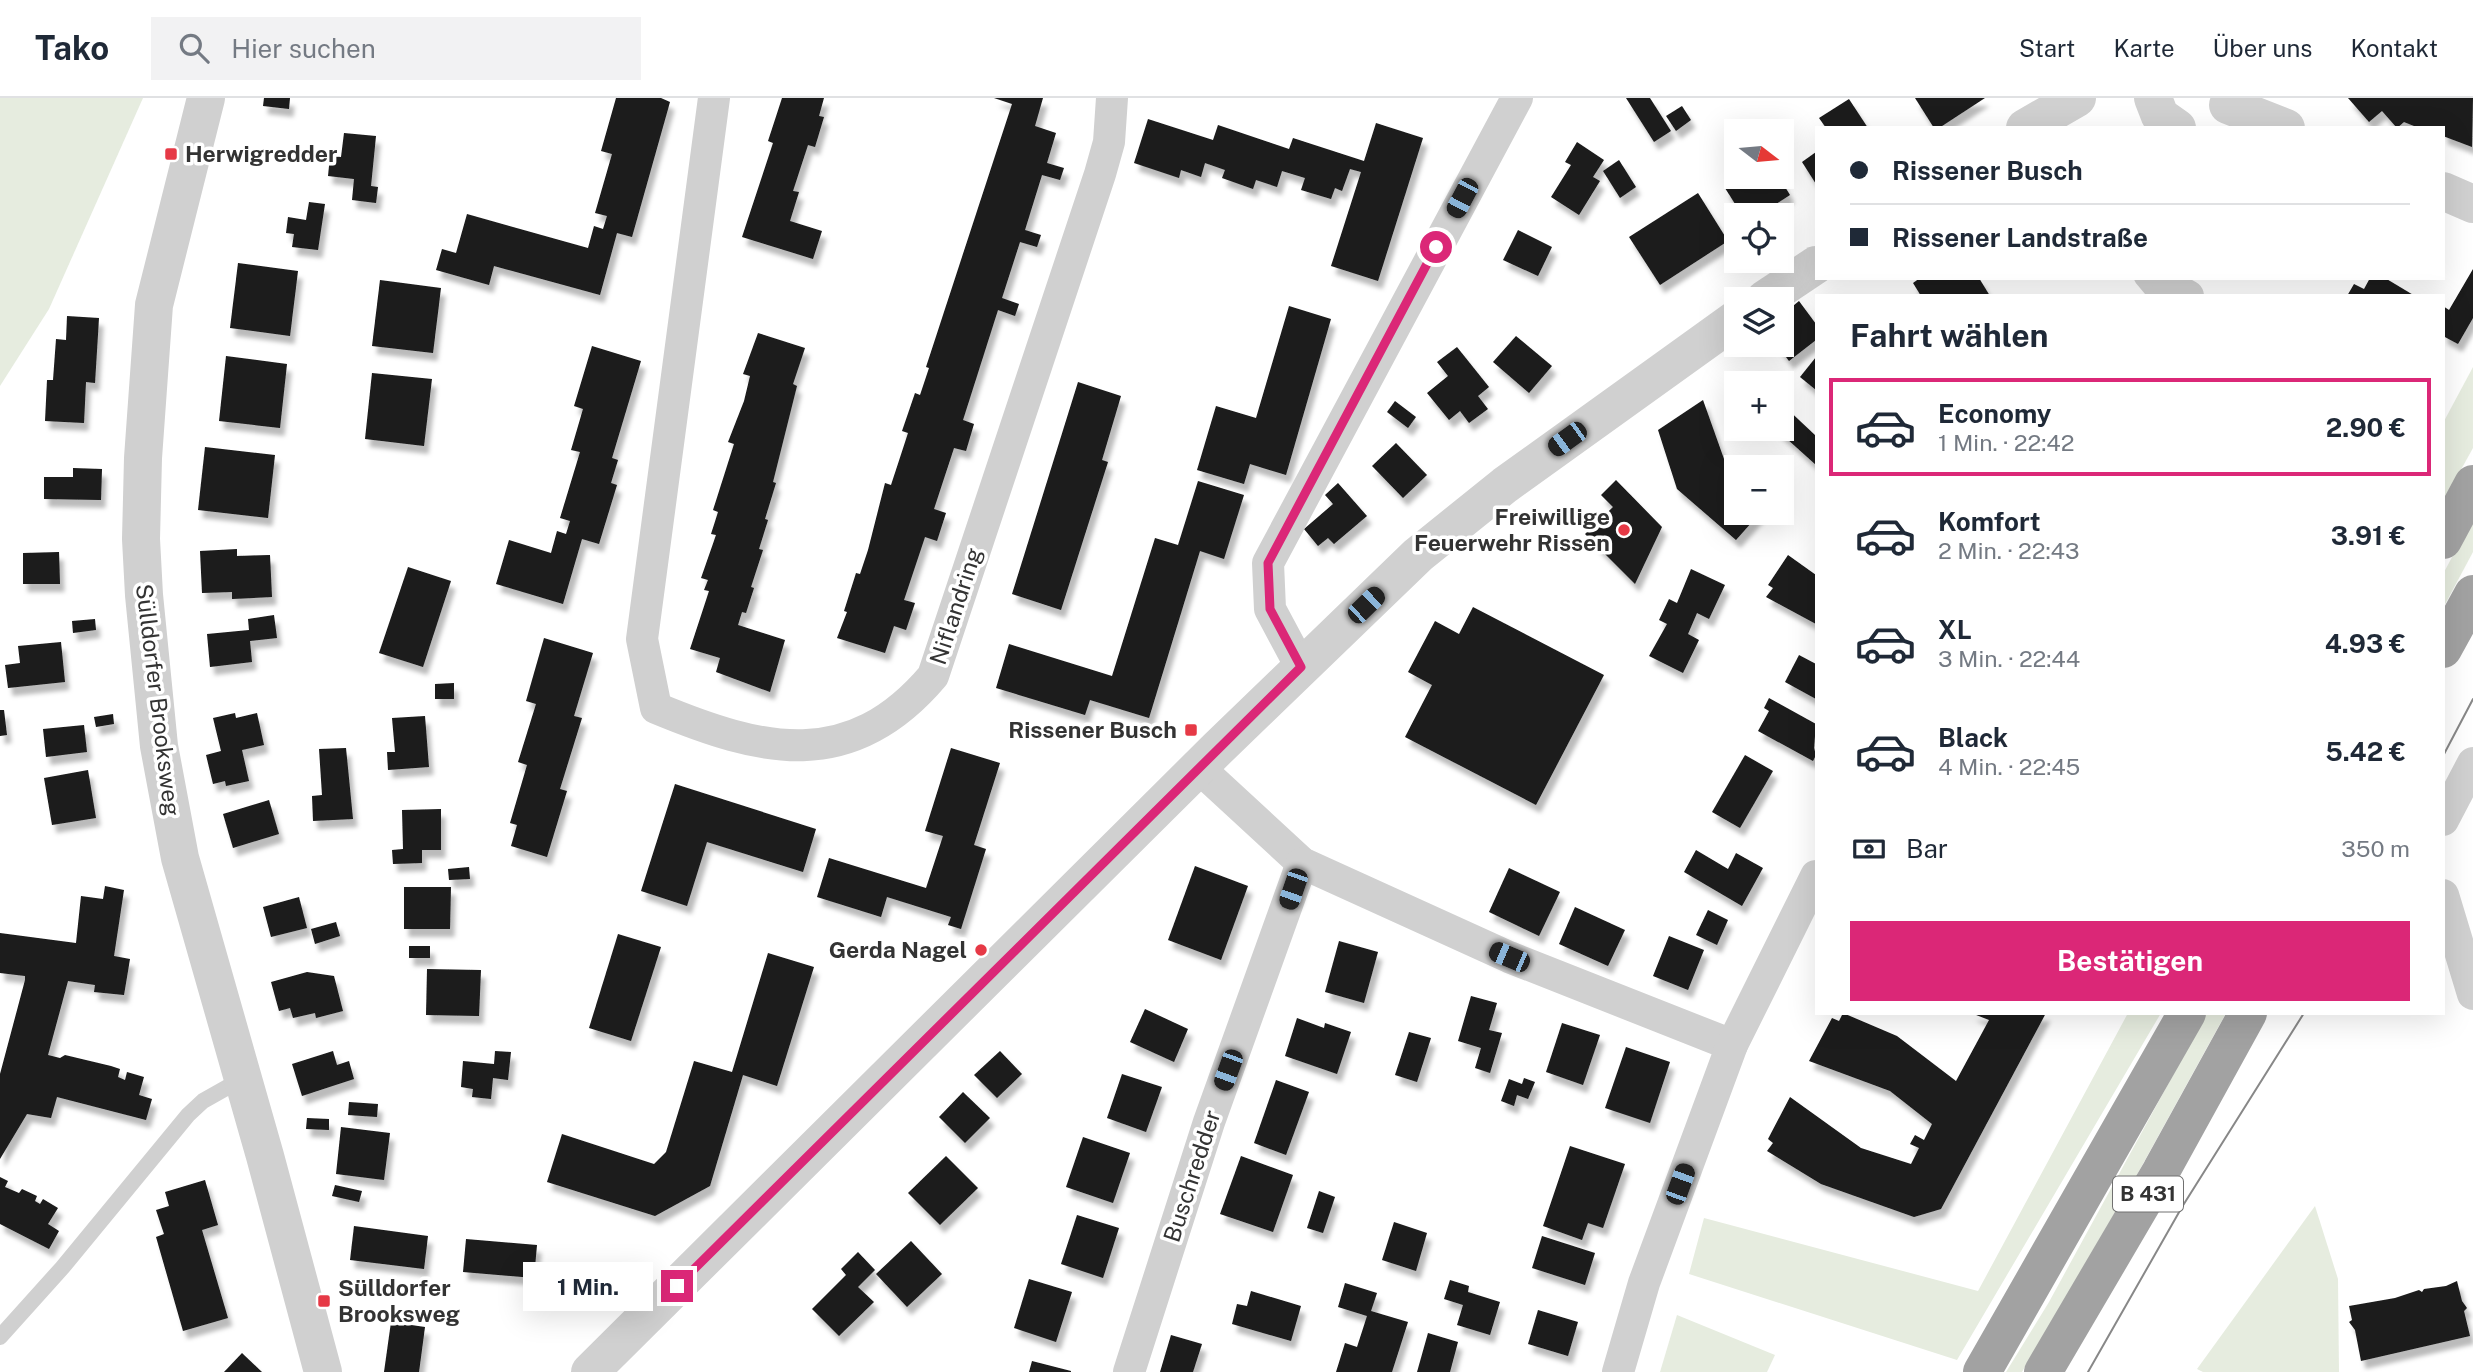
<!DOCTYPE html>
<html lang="de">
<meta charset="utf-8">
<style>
body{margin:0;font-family:"Public Sans",sans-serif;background:#f2f2f3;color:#1f2937;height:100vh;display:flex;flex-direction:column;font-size:26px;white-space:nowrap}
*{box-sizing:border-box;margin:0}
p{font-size:23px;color:#747a83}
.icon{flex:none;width:38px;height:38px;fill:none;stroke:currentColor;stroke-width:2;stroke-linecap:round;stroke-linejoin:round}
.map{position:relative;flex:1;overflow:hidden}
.side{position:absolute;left:1815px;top:196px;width:630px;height:721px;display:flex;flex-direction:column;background:#fff;border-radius:0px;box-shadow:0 7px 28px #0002}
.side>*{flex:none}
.guide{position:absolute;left:1815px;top:28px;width:630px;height:154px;border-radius:0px;box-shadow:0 7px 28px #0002;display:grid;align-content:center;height:154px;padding:0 35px;background:#fff}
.needle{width:46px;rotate:106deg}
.tools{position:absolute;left:1724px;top:21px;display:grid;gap:14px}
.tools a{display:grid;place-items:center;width:70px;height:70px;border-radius:0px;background:#fff;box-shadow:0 7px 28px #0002;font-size:35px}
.end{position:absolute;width:32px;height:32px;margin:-16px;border:9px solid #db2777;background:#fff;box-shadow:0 0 0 4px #fff}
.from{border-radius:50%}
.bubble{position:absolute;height:49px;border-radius:0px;background:#fff;box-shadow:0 7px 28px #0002;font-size:23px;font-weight:700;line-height:49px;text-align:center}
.car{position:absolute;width:21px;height:42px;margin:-21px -10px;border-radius:9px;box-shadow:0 0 5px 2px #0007;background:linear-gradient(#222 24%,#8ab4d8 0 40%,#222 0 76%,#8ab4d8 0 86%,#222 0)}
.guide b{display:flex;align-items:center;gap:24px;height:66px;font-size:26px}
.guide b+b{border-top:2px solid #e0e1e3}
.guide i{width:18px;height:18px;background:#1f2937}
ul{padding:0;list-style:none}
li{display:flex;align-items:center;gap:21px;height:98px;margin:0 14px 10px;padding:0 21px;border:4px solid transparent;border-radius:0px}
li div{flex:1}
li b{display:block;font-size:26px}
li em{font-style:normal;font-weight:700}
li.current{border-color:#db2777}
li>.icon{width:63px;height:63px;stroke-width:1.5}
h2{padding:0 35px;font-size:32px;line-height:84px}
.pay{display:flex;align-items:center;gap:18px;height:77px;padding:0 35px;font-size:26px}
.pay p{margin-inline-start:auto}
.cta{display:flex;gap:14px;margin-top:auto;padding:14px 35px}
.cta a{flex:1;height:80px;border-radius:0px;background:#db2777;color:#fff;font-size:28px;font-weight:700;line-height:80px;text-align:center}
header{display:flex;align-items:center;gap:42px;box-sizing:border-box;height:98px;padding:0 35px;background:#fff;border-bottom:2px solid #e0e1e3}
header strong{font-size:33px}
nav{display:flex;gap:38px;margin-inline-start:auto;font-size:24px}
.search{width:490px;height:63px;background:#f2f2f3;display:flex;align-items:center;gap:18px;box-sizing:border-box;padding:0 24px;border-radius:0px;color:#747a83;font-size:26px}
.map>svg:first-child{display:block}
.green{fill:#e6ecdf}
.building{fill:#1a1a1a;filter:url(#shadow)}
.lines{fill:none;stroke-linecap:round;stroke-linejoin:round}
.service{stroke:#d0d0d0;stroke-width:16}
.minor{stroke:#d0d0d0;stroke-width:32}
.tertiary{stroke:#d0d0d0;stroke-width:38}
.trunk{stroke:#a2a2a2;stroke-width:38}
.tram{stroke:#888;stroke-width:2}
.route{stroke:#db2777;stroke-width:9}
.poi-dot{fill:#e63946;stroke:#fff;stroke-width:2.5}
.labels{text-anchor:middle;stroke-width:7;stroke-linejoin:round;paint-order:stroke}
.shield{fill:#fff;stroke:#707070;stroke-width:2}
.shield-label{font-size:21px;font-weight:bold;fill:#333}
.poi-label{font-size:23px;font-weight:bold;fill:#333;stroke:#fff;text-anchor:end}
.street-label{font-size:23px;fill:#333;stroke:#fff}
</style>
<header>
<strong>Tako</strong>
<div class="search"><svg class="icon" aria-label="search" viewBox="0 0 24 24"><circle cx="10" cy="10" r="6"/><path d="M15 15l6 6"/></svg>Hier suchen</div>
<nav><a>Start</a><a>Karte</a><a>Über uns</a><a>Kontakt</a></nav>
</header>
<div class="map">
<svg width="2473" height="1274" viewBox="0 0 2473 1274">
<defs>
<filter id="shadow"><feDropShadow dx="4.5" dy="8" stdDeviation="2" flood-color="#0004"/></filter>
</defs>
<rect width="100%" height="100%" fill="#fff"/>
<!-- green -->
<g class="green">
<path d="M0,0H143L49,211L0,288Z"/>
<path d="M2473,269V350L2443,404V325Z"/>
<path d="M2473,420V454L2443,510V476Z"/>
<path d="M2128,915H2161L1957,1262L1689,1176L1704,1120L1978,1193Z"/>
<path d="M2207,915H2226L2134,1082L2022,1274H2006L2049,1204Z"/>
<path d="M2315,1108L2338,1181L2339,1274H2203L2197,1271Z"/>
<path d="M1677,1217L1775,1257L1767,1274H1660Z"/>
</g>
<!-- building -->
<g class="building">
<path d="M264,0H290L289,11L263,8Z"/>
<path d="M616,0H661L670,4L632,139L617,135L600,197L494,168L489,187L436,172L442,151L456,155L467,116L588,150L594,128L603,131L607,118L595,115L612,56L601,53Z"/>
<path d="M782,0H824L819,18L824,19L815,49L808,47L793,93L799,94L790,123L822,133L813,161L742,139L773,45L768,43Z"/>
<path d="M994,0H1043L1035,28L1056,35L1047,65L1064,70L1060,82L1042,77L1025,132L1041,137L1037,149L1020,144L1002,200L1019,206L1015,218L998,212L963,322L974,326L966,353L954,350L934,411L946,415L937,443L925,439L904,502L915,505L906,532L894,528L885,555L837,540L847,514L844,513L856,475L860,476L868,452L885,385L891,387L908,335L902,333L915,295L920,297L929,270L926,269L1012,6Z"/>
<path d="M1626,0H1650L1671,33L1654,44Z"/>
<path d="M1915,0H1985L1939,30H1934Z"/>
<path d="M2348,0H2473L2472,49L2443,38V30H2419L2404,24L2397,30L2382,13L2369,24Z"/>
<path d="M1849,1L1868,30H1826L1819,20Z"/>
<path d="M1682,8L1691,22L1676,33L1666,18Z"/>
<path d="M1148,21L1213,42L1218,27L1289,51L1293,40L1364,63L1376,25L1423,40L1378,183L1331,168L1361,74L1350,71L1342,93L1335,90L1331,101L1301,92L1305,80L1282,73L1277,89L1256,82L1253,91L1222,80L1225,72L1205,65L1201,79L1181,72L1179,80L1134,65Z"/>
<path d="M344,35L376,38L371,88L378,89L376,105L352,102L354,81L328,78L330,58L341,59Z"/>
<path d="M1577,44L1604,62L1593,79L1600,83L1579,117L1551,99L1571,67L1565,64Z"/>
<path d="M1816,54V86L1802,64Z"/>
<path d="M1619,62L1636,89L1620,100L1603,73Z"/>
<path d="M1742,79H1779L1790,97L1759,117H1742L1725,90Z"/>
<path d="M1698,95L1728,143L1660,187L1629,139Z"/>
<path d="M309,104L325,106L318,152L292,149L294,136L286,135L288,119L306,122Z"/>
<path d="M1518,132L1552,149L1538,178L1503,162Z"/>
<path d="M238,165L298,173L290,238L230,230Z"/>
<path d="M2473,171V220L2458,246L2443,238V208L2449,212Z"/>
<path d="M1920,180H1979L1990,198H1921L1913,185Z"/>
<path d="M2370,180H2385L2415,198H2347L2354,186L2364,191Z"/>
<path d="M380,182L441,190L433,255L372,248Z"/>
<path d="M1799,203L1816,226V242L1789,263L1777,247H1782V217Z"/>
<path d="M1289,208L1331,221L1286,377L1250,366L1244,386L1197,372L1216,308L1256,320Z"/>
<path d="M67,218L99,220L95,285L86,284L84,325L45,323L47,282H53L56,241L66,242Z"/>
<path d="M758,235L805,250L793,286L797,288L773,384L776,385L765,421L768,422L759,451L763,452L751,489L754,490L746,515L742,514L738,527L785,542L770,594L716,574L720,560L690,551L709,493L704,492L708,482L701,480L716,437L711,436L718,414L713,412L734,346L728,344L744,303L750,278L743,276Z"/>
<path d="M1516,238L1552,268L1529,295L1493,264Z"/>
<path d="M592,248L641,263L612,360L618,362L611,385L617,387L599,446L582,441L563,506L496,486L509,442L551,455L557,433L566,436L570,423L560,420L580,354L571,352L583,311L574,308Z"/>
<path d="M1457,249L1489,289L1478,298L1488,311L1469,325L1460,313L1449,322L1427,295L1448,278L1437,264Z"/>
<path d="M226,258L287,266L280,330L219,323Z"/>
<path d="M1816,259V292L1800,279Z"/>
<path d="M372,275L432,281L424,348L365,341Z"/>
<path d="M1078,284L1121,298L1102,362L1108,364L1061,512L1012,496Z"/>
<path d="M1703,302L1724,361L1736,372V415H1760L1736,442L1677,391L1658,332Z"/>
<path d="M1395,303L1416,319L1408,330L1387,314Z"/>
<path d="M1782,306L1816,338V367L1776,331H1782Z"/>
<path d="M1396,345L1427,377L1403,400L1372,368Z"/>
<path d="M205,349L275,357L268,420L198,412Z"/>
<path d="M73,370L102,371L101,402L44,401V379H73Z"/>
<path d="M1616,382L1662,429L1635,486L1585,436L1613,409L1601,397Z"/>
<path d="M1198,383L1244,397L1224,461L1200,453L1149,620L1090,602L1085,617L996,590L1009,546L1112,578L1155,440L1178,447Z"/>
<path d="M1338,385L1367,418L1334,446L1328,440L1318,448L1304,431L1333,406L1325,397Z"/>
<path d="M237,451V458L270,457L272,499L232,501V494L202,495L200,453Z"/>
<path d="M59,454L60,486H23V455Z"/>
<path d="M1788,457L1816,477V526L1766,499L1773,490L1768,487Z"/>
<path d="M408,469L451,483L423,569L379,555Z"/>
<path d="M1691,471L1725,487L1709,521L1697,515L1688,536L1699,542L1683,575L1649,558L1667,526L1659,522L1669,501L1677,505Z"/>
<path d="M1473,509L1604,577L1536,707L1405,639L1432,587L1408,574L1435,523L1459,536Z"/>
<path d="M274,517L277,540L250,543L252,564L210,569L207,536L249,532L248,521Z"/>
<path d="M95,521L96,532L73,535L72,523Z"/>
<path d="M544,540L593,555L574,618L582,620L560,691L567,693L547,759L511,748L517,727L510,725L527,667L518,664L536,606L526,603Z"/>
<path d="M61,544L65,584L8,590L5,567L20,565L18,548Z"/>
<path d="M1799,557L1816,566V601L1785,584Z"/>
<path d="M454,585V601H435V586Z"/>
<path d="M1769,600L1816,626L1814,650L1816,657L1813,663L1758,633L1769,613L1764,610Z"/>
<path d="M0,612H4L7,637L0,638Z"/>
<path d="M235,615L236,620L257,615L264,647L242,652L249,683L226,688L225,683L213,686L206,657L221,653L213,620Z"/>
<path d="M113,616L114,626L96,629L94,619Z"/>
<path d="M425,618L429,669L388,672L387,654H395L392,620Z"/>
<path d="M84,627L87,654L46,659L43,631Z"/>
<path d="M346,650L353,721L313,723L312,698L322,697L319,651Z"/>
<path d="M951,650L1000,665L974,747L986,751L961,831L948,827L951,819L887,799L881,819L817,799L829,760L926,790L943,738L925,733Z"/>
<path d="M1745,657L1773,673L1740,730L1712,714Z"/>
<path d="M88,672L96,720L52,727L44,680Z"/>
<path d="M675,686L816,731L803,774L707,744L687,808L641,793Z"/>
<path d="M269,702L279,736L233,750L223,716Z"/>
<path d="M441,711V752H422V765L393,766L392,752L403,751L402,712Z"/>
<path d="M1696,752L1728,771L1736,755L1763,770L1742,808L1684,774Z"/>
<path d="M1195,768L1248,788L1221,862L1168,842Z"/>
<path d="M469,769L470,781L449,782L448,771Z"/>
<path d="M1509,770L1560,794L1539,838L1489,814Z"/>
<path d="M105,788L124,792L114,858L130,861L124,897L94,894L95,887L68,883L48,957L60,960L65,957L111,968L120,971L118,979L125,982L127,974L144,979L139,997L152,1001L146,1022L57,999L51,1020L27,1016L0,1061V976L25,882V878L0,875V835L76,845L81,798L103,801Z"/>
<path d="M404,789H451L450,831H404Z"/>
<path d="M299,799L307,830L271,839L263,809Z"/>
<path d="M1575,809L1625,832L1608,868L1559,846Z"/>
<path d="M1708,812L1728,822L1717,847L1696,837Z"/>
<path d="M336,824L340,838L315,846L311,831Z"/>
<path d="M618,836L661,849L631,943L589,930Z"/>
<path d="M1669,838L1704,852L1688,892L1653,878Z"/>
<path d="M1339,843L1378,854L1364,905L1325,894Z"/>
<rect x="409" y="848" width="21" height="12"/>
<path d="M768,855L814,869L777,988L743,977L710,1088L655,1118L547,1084L562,1036L654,1066L666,1054L694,963L732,974Z"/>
<path d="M427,871L481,872L479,918L426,917Z"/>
<path d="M307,874L334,878L343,913L316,920L315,915L293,920L290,910L279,913L271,884Z"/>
<path d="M1471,898L1497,905L1489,932L1502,935L1490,975L1475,970L1481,950L1458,943Z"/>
<path d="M1145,911L1188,931L1174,964L1130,944Z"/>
<path d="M1843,915L1897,938L1956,983L1989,922L1971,915H2046L1941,1111L1914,1119L1821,1086L1767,1053L1773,1045L1768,1041L1790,999L1861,1050L1911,1066L1919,1050L1910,1046L1915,1037L1924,1042L1932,1026L1890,993L1809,963L1832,920L1839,923Z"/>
<path d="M1297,920L1324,930L1325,925L1351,934L1337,976L1285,958Z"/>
<path d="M1562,925L1600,937L1583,987L1546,974Z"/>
<path d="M1409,934L1431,940L1417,984L1395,977Z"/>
<path d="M1626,949L1670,964L1650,1025L1605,1010Z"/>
<path d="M333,953L337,967L349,963L354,981L302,998L292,966Z"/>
<path d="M495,953L511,954L508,982L493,980L491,1001L472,999L473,991L461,989L463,963L494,966Z"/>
<path d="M1000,953L1022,976L997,1000L974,977Z"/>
<path d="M1122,976L1162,989L1146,1034L1107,1020Z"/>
<path d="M1524,980L1535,984L1528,1001L1517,997L1514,1008L1501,1003L1509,981L1522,986Z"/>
<path d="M1276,982L1309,994L1286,1057L1254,1045Z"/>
<path d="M963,994L990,1020L965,1045L939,1019Z"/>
<path d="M349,1004L378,1006L377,1019L348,1017Z"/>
<path d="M307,1020L329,1021V1032L306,1031Z"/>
<path d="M341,1029L390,1035L384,1082L336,1076Z"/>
<path d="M1083,1039L1130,1055L1113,1105L1066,1089Z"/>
<path d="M1570,1048L1625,1066L1603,1130L1588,1125L1582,1142L1543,1128Z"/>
<path d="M946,1058L978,1090L940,1127L908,1095Z"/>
<path d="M1241,1058L1293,1077L1273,1134L1220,1116Z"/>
<path d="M0,1079L8,1083L5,1089L19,1095L22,1091L37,1098L35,1103L40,1106L43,1101L58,1110L48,1126L59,1133L49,1151L0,1126Z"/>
<path d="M205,1082L218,1127L202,1132L228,1220L183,1233L156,1139L164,1136L156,1112L169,1108L165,1094Z"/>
<path d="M335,1087L362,1093L359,1104L332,1098Z"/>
<path d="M1319,1093L1335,1099L1323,1135L1307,1130Z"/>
<path d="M1077,1117L1119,1130L1103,1180L1061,1166Z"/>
<path d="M1394,1124L1427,1135L1416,1173L1382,1162Z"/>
<path d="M354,1128L428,1138L424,1171L350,1162Z"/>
<path d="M1542,1138L1595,1155L1585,1187L1532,1170Z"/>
<path d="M466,1141L537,1147L534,1180L463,1174Z"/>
<path d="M911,1143L942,1176L907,1209L876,1176Z"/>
<path d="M858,1154L875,1172L858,1189L874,1204L839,1238L812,1211L846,1177L841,1171Z"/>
<path d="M1029,1181L1072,1194L1056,1244L1014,1230Z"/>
<path d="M1450,1182L1469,1188L1468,1194L1500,1204L1490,1237L1457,1227L1463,1207L1444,1201Z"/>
<path d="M2457,1183L2462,1203L2467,1210L2464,1213L2470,1238L2361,1263L2355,1232L2349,1224L2352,1222L2349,1208L2395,1200L2419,1192L2422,1194L2424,1191L2446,1188Z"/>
<path d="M1345,1185L1377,1195L1371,1213L1408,1224L1392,1274H1336L1345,1245L1357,1249L1367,1218L1338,1209Z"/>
<path d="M1251,1193L1301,1208L1291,1243L1232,1226L1237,1206L1247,1208Z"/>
<path d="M1538,1212L1578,1224L1568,1258L1528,1246Z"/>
<path d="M391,1224L425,1229L419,1274H384Z"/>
<path d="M1428,1235L1458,1244L1450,1274H1417Z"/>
<path d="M1171,1237L1202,1246L1193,1274H1160Z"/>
<path d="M242,1255L262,1274H224Z"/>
<path d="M1032,1263L1071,1273V1274H1029Z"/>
</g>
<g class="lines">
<!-- service -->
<g class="service">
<path d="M2142,180L2157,198"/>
<path d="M0,1239L62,1170L188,1017L203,1003L242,981"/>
</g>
<!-- minor -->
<g class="minor">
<path d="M714,0L642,541L656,610C762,654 850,676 933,578L1100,76L1109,44L1112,0"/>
<path d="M2168,187L2188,198"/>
<path d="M1301,569L1270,511L1268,465L1517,0"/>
<path d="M1199,670L1302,765L1509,859L1732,947"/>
<path d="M2443,722L2473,665"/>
<path d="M2443,797L2473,896"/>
<path d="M1129,1274L1209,1024L1302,765"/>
<path d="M1618,1274L1644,1185L1732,947L1816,778"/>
</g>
<!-- tertiary -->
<g class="tertiary">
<path d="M206,0L154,207L143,360L141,441L144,497L159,648L180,760L265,1058L323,1274"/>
<path d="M2153,0L2160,18L2177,30"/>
<path d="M2228,7L2286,30"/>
<path d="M2025,30L2077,0"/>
<path d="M2443,93L2473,106"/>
<path d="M1765,201L1816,167"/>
<path d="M590,1274L1217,651L1418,457L1505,387L1736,221"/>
</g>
<!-- trunk -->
<g class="trunk">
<path d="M2443,442L2473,386"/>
<path d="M2443,551L2473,496"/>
<path d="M1982,1274L2187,915"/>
<path d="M2043,1274L2161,1073L2248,915"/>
</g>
<!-- tram -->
<g class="tram">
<path d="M2443,658L2473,601"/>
<path d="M2088,1274L2182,1109L2304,915"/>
</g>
</g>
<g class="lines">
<!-- route -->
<path class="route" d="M677,1188L1301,569L1270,511L1268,465L1436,149"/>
</g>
<!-- markers -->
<g class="poi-dot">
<rect x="164" y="49" width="14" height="14" rx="3.5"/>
<circle cx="1624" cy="432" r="7"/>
<rect x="1184" y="625" width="14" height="14" rx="3.5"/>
<circle cx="981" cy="852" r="7"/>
<rect x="317" y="1196" width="14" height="14" rx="3.5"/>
</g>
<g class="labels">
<!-- shield labels -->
<rect class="shield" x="2113" y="1078.5" width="70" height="35" rx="5"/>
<g class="shield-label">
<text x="2148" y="1103">B 431</text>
</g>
<!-- poi labels -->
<g class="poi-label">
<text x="185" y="64" text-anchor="start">Herwigredder</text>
<text x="1610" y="427">Freiwillige<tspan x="1610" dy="26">Feuerwehr Rissen</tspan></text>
<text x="1177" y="640">Rissener Busch</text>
<text x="967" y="860">Gerda Nagel</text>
<text x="338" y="1198" text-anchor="start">Sülldorfer<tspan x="338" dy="26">Brooksweg</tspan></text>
</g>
<!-- street labels -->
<g class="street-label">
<text transform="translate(956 508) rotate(-72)" y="8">Niflandring</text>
<text transform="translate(158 602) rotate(83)" y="8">Sülldorfer Brooksweg</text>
<text transform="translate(1192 1078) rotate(-72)" y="8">Buschredder</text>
</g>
</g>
</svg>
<div class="tools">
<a><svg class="needle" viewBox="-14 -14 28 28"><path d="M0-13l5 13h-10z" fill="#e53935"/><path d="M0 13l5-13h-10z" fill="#747a83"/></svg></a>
<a><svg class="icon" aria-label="locate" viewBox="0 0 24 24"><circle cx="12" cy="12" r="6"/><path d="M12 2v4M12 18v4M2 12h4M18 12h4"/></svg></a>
<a><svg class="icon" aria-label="layers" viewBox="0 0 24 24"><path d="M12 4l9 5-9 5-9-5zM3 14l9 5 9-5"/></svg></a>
<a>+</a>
<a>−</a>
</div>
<i class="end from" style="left:1436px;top:149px"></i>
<i class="end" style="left:677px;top:1188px"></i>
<div class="bubble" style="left:523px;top:1164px;width:130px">1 Min.</div>
<i class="car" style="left:1462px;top:100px;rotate:208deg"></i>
<i class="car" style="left:1567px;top:341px;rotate:234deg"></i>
<i class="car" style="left:1366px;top:507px;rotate:46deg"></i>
<i class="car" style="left:1293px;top:791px;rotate:199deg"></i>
<i class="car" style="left:1509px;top:859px;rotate:293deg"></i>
<i class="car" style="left:1228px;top:972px;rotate:200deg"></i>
<i class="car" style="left:1680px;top:1086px;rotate:20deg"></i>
<div class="guide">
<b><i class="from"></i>Rissener Busch</b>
<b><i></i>Rissener Landstraße</b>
</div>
<section class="side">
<h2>Fahrt wählen</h2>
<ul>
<li class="current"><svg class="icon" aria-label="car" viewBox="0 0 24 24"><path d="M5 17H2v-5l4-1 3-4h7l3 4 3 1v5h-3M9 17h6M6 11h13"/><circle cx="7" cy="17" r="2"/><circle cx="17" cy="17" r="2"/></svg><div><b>Economy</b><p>1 Min. · 22:42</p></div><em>2.90 €</em></li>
<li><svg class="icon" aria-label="car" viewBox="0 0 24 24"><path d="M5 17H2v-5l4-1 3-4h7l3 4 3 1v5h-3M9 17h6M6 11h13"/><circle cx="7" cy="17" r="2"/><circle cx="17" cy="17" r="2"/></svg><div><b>Komfort</b><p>2 Min. · 22:43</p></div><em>3.91 €</em></li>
<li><svg class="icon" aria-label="car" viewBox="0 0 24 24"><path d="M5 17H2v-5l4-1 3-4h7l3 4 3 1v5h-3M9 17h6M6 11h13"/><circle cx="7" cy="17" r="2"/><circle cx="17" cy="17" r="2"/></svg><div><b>XL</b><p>3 Min. · 22:44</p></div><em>4.93 €</em></li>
<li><svg class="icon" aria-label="car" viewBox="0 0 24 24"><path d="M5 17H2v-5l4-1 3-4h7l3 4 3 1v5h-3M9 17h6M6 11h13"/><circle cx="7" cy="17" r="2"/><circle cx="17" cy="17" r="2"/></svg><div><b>Black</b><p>4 Min. · 22:45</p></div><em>5.42 €</em></li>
</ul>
<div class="pay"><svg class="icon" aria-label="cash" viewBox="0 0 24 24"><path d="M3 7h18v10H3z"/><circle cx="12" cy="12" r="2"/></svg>Bar<p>350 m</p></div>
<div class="cta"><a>Bestätigen</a></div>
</section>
</div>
